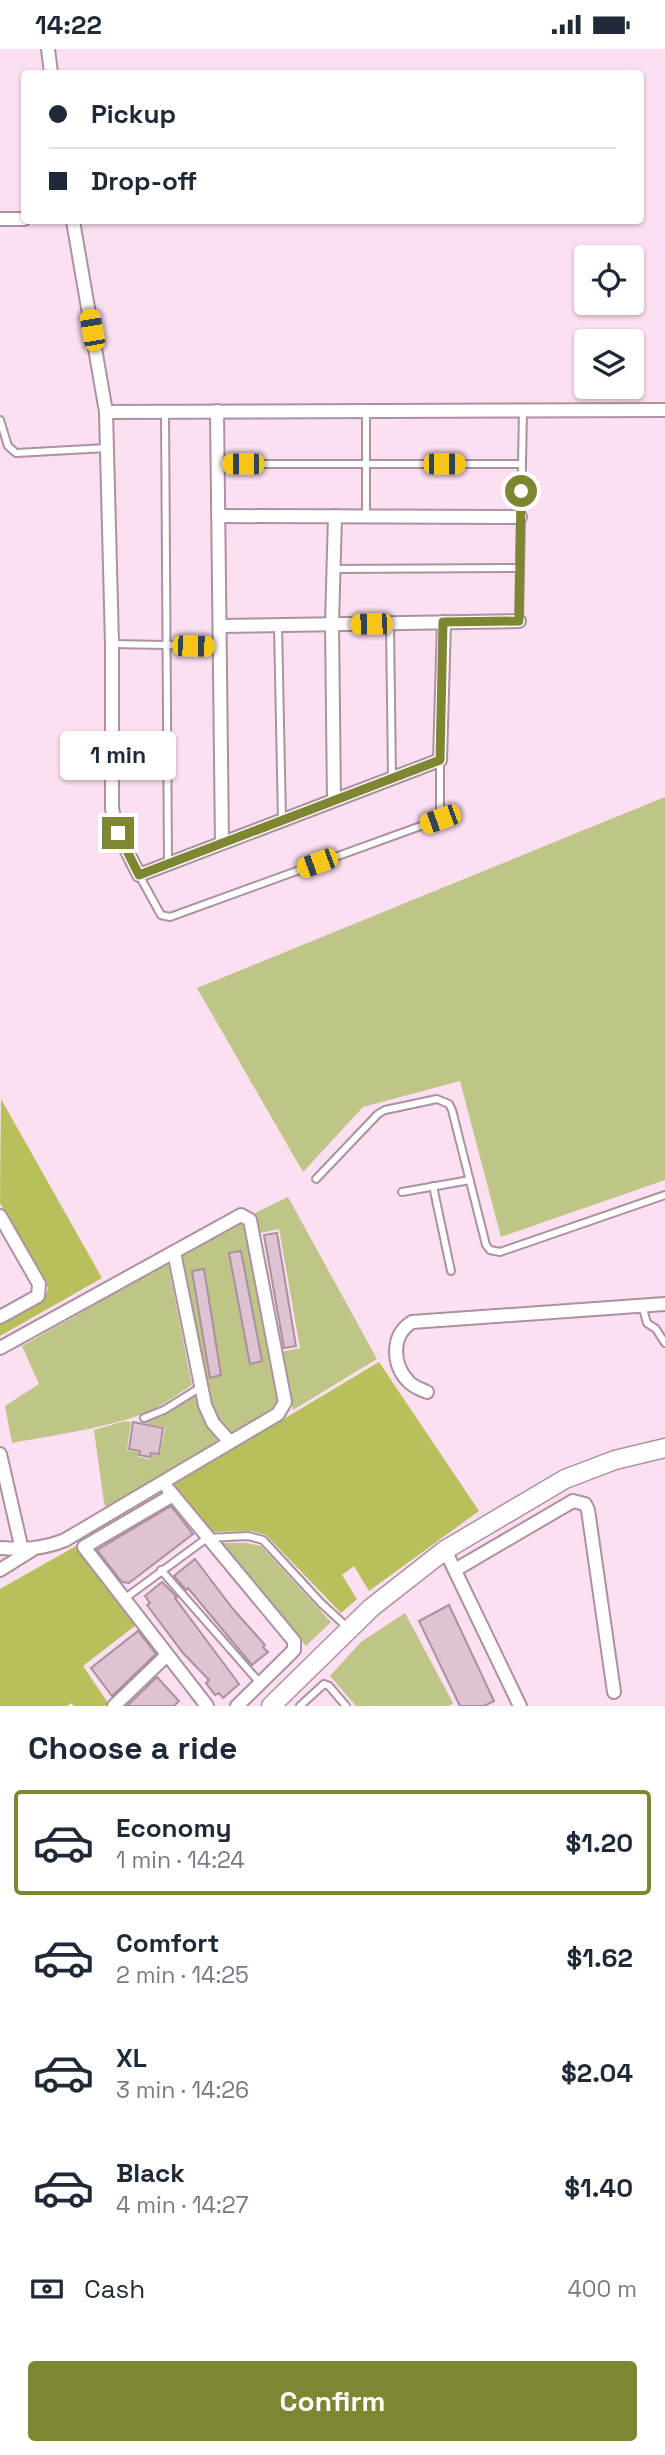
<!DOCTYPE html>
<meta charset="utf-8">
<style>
body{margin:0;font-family:"Space Grotesk",sans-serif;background:#f6f6f7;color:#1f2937;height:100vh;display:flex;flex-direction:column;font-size:26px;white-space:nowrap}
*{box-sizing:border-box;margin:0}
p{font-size:23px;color:#747a83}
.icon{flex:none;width:38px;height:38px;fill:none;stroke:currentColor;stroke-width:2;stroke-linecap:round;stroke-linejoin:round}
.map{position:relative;height:1657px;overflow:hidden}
.panel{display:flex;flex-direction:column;background:#fff;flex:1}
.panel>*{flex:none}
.top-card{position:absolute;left:21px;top:21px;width:623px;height:154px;border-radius:7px;box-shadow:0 2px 5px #0004;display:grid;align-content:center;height:154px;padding:0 28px;background:#fff}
.buttons{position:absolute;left:574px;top:196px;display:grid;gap:14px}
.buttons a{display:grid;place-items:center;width:70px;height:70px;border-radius:7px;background:#fff;box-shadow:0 2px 5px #0004;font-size:35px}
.end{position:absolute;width:32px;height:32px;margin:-16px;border:9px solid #7f8632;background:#fff;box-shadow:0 0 0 4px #fff}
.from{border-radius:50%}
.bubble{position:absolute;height:49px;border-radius:7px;background:#fff;box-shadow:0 2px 5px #0004;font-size:23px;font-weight:700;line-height:49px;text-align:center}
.car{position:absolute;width:21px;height:42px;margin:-21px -10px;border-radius:9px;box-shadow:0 0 5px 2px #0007;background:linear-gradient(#f5c518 24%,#345 0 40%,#f5c518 0 76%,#345 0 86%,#f5c518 0)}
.top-card b{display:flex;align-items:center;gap:24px;height:66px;font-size:26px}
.top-card b+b{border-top:2px solid #e0e1e3}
.top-card i{width:18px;height:18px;background:#1f2937}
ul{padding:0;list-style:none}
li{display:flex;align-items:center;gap:21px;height:105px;margin:0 14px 10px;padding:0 14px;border:4px solid transparent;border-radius:7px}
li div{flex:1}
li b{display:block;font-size:26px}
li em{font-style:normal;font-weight:700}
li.current{border-color:#7f8632}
li>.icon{width:63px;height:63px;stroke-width:1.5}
h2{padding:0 28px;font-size:32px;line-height:84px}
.pay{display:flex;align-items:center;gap:18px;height:77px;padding:0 28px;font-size:26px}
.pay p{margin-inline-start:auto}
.primary-button{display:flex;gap:14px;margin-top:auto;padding:14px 28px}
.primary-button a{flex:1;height:80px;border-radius:7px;background:#7f8632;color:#fff;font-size:28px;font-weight:700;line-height:80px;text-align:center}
.status{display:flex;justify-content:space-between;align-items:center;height:49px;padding:0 35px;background:#fff;direction:ltr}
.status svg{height:19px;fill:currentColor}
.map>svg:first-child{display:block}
.green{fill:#bec587}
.forest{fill:#b7c05b}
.building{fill:#dfc3d3;stroke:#ab909f;stroke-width:2}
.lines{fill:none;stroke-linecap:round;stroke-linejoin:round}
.lane-casing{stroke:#ac92a1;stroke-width:10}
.street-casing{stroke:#ac92a1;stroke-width:16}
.secondary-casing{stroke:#ac92a1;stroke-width:21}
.lane{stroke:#fff;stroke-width:6}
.street{stroke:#fff;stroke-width:12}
.secondary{stroke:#fff;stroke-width:18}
.route{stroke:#7f8632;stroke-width:9}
</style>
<div class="status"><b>14:22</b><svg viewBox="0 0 49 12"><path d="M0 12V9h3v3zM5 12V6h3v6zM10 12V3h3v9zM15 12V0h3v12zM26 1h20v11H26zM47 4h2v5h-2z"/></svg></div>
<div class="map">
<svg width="665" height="1657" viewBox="0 0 665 1657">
<rect width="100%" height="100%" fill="#fcdff0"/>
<!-- green -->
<g class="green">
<path d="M665,748V1131L501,1188L460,1032L363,1058L303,1123L197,939Z"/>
<path d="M288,1148L377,1310L293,1361L281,1303L300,1299L279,1180L260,1184L255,1164Z"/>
<path d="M244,1171L280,1359L230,1389L211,1363L179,1205Z"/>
<path d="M168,1214L192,1336C175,1347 159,1359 140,1366C99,1380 55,1386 12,1394L5,1357L39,1335L22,1297Z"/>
<path d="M199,1343L225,1393L108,1464L104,1454L94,1381L125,1372L131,1373L127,1401L138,1403V1408L150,1410L152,1405L160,1406L165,1378L147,1375L148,1372Z"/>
<path d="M219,1494H246L261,1497L331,1573L306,1597Z"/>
<path d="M405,1564L453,1654L449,1657H356L330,1627L361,1593Z"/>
</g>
<!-- forest -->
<g class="forest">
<path d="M1,1050L102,1229L0,1287V1275L45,1249L48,1239L0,1154Z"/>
<path d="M379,1313L479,1462L369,1542L354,1517L342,1526L357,1550L341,1564L266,1486L251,1482L209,1483L173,1436Z"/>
<path d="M76,1497L136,1576L83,1617L108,1654L105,1657H74L71,1654L67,1657H0V1540Z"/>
</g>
<!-- building -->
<g class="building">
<path d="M277,1184L296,1297L284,1299L264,1186Z"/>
<path d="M241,1202L262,1312L250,1315L229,1204Z"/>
<path d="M204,1220L221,1326L210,1329L192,1222Z"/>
<path d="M133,1373L163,1379L159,1405L151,1404L150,1408L139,1406L140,1402L129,1400Z"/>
<path d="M171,1457L193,1485L129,1534L122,1533L97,1501Z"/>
<path d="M195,1510L233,1560L265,1596L263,1598L268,1603L252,1616L188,1539L186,1541L174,1527Z"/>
<path d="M162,1533L177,1548L175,1549L239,1635L223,1649L219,1644L215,1646L206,1634L209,1631L183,1604L147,1556L150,1554L145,1547Z"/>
<path d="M449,1556L494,1652L484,1657H460L419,1572Z"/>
<path d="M138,1582L156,1605L112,1647L91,1619Z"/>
<path d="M157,1628L179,1652L174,1657H127Z"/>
</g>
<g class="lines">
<defs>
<g id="lane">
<path d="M165,362L168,815"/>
<path d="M366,362V468"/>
<path d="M0,371L8,397L16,404L107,399"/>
<path d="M218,415H522"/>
<path d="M334,520L520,519"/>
<path d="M519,572L523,362"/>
<path d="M390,574L392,729"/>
<path d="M278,576L282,771"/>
<path d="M112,595L219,597"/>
<path d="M139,826L161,866L170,868L440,770V711"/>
<path d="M316,1130L378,1065L385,1061L437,1050L449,1055L452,1061L486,1196L490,1201L500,1203L665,1146"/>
<path d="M433,1137L451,1222"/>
<path d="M402,1143L470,1131"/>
<path d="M642,1256L647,1274L656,1280L665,1294"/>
<path d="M144,1369L164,1361L201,1338"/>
<path d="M161,1521L260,1634"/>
<path d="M124,1550L207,1489L248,1487L263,1491L321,1554L348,1579"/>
<path d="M300,1657L324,1635L329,1637L346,1657"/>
</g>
<g id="street">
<path d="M48,0L51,24"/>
<path d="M0,170H24"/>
<path d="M73,172L106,363L112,595V760L118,784L139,826L440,711L444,573"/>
<path d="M217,362L222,794"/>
<path d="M106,363L665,361"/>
<path d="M218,467L520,468"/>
<path d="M220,577L519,572"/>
<path d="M334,751L332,575L335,467"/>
<path d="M0,1167L39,1235L38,1247L0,1268"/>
<path d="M0,1299L174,1203"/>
<path d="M427,1343C420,1340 413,1338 408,1332C392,1315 391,1286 412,1273L665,1255"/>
<path d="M0,1405L22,1501"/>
<path d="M168,1440L294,1592V1601L237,1657"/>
<path d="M173,1446L84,1498L207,1657"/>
<path d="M0,1499C23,1501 43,1500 65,1491L278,1365L285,1353L250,1171L241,1166L174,1203L205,1356L213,1374L230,1393"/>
<path d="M445,1501L520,1657"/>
<path d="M0,1521L32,1501"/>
<path d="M455,1521L573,1452L585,1455L588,1461L614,1643"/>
<path d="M114,1657L167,1606"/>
</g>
<path id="secondary" d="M271,1657L371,1559L445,1501L565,1430L615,1411L665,1399"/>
</defs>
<!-- lane casing -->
<use href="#lane" class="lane-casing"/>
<!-- street casing -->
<use href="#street" class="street-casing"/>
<!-- secondary casing -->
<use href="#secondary" class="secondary-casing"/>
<!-- lane -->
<use href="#lane" class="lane"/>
<!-- street -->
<use href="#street" class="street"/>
<!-- secondary -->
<use href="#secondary" class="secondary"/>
</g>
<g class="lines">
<!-- route -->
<path class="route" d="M118,784L139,826L440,711L443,573L519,572L521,442"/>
</g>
</svg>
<div class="buttons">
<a><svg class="icon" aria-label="locate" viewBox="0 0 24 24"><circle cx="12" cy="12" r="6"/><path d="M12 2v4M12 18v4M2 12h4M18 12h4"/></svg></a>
<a><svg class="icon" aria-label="layers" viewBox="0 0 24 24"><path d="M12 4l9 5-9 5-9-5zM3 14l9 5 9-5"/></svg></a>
</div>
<i class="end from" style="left:521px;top:442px"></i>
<i class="end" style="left:118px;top:784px"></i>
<div class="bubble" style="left:60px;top:682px;width:116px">1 min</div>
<i class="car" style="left:92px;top:281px;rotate:350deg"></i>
<i class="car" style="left:243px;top:415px;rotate:270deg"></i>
<i class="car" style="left:444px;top:415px;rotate:90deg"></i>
<i class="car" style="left:371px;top:575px;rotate:269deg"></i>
<i class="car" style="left:193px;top:597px;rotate:91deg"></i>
<i class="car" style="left:440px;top:770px;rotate:250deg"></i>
<i class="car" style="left:317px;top:814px;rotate:250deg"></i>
<div class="top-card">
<b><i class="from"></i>Pickup</b>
<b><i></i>Drop-off</b>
</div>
</div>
<section class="panel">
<h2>Choose a ride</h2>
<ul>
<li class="current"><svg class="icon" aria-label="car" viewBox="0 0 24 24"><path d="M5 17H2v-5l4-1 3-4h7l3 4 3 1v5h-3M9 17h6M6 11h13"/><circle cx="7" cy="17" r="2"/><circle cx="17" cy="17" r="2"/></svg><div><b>Economy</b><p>1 min · 14:24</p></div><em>$1.20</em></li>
<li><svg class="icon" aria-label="car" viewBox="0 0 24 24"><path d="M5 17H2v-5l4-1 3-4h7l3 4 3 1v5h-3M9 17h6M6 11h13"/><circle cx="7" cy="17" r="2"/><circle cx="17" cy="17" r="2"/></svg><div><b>Comfort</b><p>2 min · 14:25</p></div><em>$1.62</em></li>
<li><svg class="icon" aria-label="car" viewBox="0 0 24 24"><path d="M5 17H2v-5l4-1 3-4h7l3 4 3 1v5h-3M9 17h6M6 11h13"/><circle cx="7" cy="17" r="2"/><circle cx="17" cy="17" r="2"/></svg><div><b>XL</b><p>3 min · 14:26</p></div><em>$2.04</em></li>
<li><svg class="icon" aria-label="car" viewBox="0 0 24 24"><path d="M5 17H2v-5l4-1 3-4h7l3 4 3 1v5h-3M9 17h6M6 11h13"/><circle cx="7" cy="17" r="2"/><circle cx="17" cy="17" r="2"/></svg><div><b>Black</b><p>4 min · 14:27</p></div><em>$1.40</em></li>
</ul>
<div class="pay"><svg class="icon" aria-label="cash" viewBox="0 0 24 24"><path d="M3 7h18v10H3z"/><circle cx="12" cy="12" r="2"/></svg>Cash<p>400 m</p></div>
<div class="primary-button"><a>Confirm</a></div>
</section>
